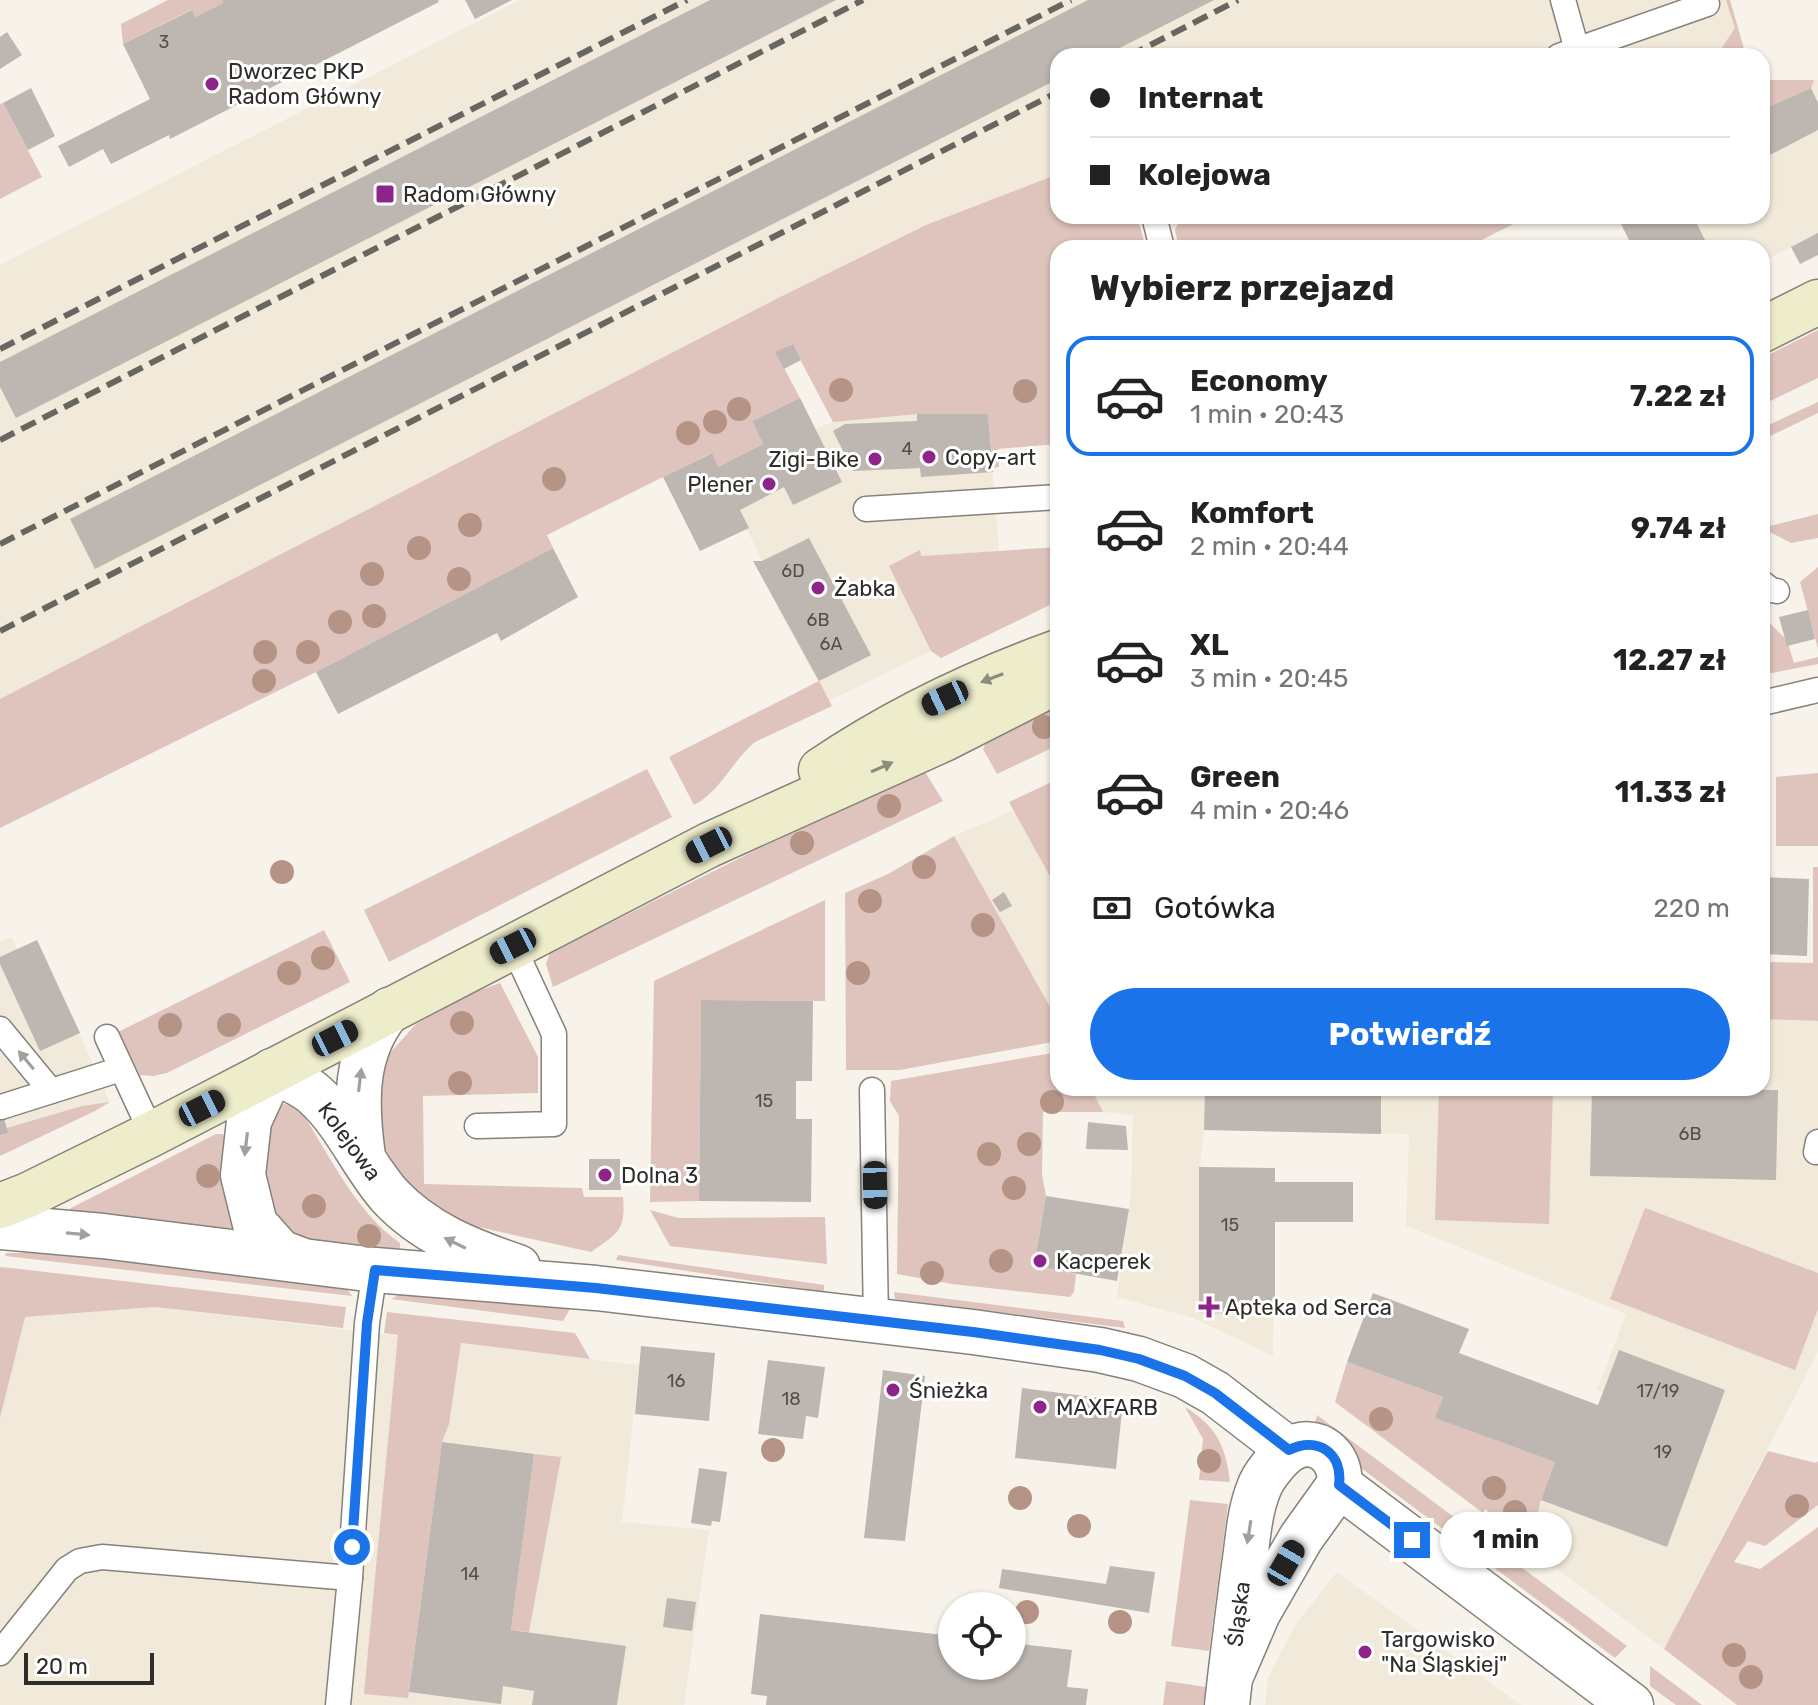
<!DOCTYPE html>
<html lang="pl">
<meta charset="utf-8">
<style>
body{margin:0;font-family:Rubik,sans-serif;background:#f2f2f2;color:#222;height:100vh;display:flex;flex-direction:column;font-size:30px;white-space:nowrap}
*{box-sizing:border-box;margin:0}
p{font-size:26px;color:#767676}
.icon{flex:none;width:44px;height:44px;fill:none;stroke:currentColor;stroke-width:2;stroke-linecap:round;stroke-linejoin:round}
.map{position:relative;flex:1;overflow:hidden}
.sheet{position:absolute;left:1050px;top:240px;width:720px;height:856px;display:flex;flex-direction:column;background:#fff;border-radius:24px;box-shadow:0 2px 6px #0004}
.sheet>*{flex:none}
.banner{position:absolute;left:1050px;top:48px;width:720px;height:176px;border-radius:24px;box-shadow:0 2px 6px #0004;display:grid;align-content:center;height:176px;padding:0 40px;background:#fff}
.fabs{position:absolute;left:938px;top:1592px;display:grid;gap:16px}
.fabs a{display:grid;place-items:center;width:88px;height:88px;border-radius:50%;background:#fff;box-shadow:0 2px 6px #0004;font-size:40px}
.scale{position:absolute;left:24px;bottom:20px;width:130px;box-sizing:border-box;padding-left:8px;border:4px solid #2e2d29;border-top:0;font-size:22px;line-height:28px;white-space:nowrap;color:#2e2d29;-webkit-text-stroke:6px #fff;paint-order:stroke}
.end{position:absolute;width:36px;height:36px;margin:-18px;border:10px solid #1a73e8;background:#fff;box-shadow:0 0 0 4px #fff}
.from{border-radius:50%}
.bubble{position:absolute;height:56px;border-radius:28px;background:#fff;box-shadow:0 2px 6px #0004;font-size:26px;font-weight:700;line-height:56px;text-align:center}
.car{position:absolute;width:24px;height:48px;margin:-24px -12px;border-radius:10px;box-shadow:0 0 6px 2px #0007;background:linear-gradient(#222 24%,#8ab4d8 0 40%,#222 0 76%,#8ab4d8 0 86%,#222 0)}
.banner b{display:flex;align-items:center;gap:28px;height:76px;font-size:30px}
.banner b+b{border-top:2px solid #e0e0e0}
.banner i{width:20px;height:20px;background:#222}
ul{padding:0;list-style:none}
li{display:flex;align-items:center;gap:24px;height:120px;margin:0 16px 12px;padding:0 24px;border:4px solid transparent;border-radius:24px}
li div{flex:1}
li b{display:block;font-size:30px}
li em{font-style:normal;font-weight:700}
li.selected{border-color:#1a73e8}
li>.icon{width:72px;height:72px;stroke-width:1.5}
h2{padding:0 40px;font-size:36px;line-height:96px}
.pay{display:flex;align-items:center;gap:20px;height:88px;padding:0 40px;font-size:30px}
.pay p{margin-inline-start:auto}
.primary-button{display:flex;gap:16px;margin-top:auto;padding:16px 40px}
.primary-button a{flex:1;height:92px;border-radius:48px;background:#1a73e8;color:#fff;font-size:32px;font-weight:700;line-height:92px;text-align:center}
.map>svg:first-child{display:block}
.built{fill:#f1e9d9}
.green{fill:#dec4bc}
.building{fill:#beb6b0}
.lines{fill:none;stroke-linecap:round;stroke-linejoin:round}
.lane-casing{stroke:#86827a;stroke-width:27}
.street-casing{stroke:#86827a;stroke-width:47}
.secondary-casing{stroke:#86827a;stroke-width:47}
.lane{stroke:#fff;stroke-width:24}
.street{stroke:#fff;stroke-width:44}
.secondary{stroke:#edeccb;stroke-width:44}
.rail{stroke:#686660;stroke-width:6;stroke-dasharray:16 8;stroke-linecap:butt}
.tree{fill:#b59486}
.oneway{fill:#8e8c7a}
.oneway2{fill:#a1a09f}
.route{stroke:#1a73e8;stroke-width:10}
.poi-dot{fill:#8e2489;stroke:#fff;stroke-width:3}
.labels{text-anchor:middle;stroke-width:6;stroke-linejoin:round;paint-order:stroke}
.number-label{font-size:18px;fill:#524f4b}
.poi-label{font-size:22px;fill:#2e2d29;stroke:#fff;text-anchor:start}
.street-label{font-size:22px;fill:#2e2d29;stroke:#fff}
</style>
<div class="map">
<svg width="1818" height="1705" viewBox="0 0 1818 1705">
<rect width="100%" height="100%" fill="#f7f3ea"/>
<!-- built -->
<g class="built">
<path d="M520,0H1730L1746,56H1058V174L926,225L776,299L0,699V265Z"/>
<path d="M1814,80H1818V233L1762,262V248H1633L1617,216H1762V110L1811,88Z"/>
<path d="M917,414H988L999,551L920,556V551L889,566L931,651L828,701L753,561H762L718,467L833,422Z"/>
<path d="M1014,810L1058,891V1021L954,836Z"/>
<path d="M12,937L17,949L37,940L110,1102L0,1142V942Z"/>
<path d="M1762,1019L1818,1021V1352L1664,1649L1529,1548L1541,1500L1555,1462L1605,1481L1603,1392L1597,1390L1626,1314L1406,1226L1409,1134L1204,1130L1200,1167L1275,1168L1273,1356L1193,1318L1117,1297L1131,1193L1133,1115L1103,1112L1091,1088H1762Z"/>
<path d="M155,1307L639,1365L622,1522L709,1530L684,1705H0V1418L24,1317Z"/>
<path d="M1337,1572L1521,1705H1265L1268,1678L1295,1625Z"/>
</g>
<!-- green -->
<g class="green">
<path d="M168,0H222L223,3L195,17L191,10L123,44L121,24Z"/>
<path d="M1726,0H1730L1746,56H1702L1721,49L1735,28Z"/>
<path d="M1762,80H1814L1811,88L1762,110Z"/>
<path d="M3,103L42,177L0,199V104Z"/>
<path d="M1058,174V216H1137L1146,248H1058V444L998,449L999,467L993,468L988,414H917L833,422L792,344L776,353L800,398L752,421L763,444L718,467L711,453L547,535L553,548L316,672L0,828V699L776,299L926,225Z"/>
<path d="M1181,216H1197L1208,221L1223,216H1529L1466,248H1387L1384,244L1374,248H1179L1175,230Z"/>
<path d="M1818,330V378L1762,405V358Z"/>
<path d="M1818,402V413L1762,440V428Z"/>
<path d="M1818,514V538L1791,543L1762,528Z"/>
<path d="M1058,547V601L941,658L931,651L889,566L920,550L921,556Z"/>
<path d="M1818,567V649L1800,582Z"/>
<path d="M1762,616L1787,640L1794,663L1818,657V664L1762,675Z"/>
<path d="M819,681L832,706L755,742C732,761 720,792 694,805L669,757Z"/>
<path d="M1058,701V745L997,774L983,749L989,735Z"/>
<path d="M922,767L943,801L553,987L546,964L550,953Z"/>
<path d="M647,769L672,817L389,962L364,910Z"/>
<path d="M1818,773V846H1776V777Z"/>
<path d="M1058,779V891L1009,802Z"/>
<path d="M954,836L1058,1021V1041L900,1070H846L845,893L888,874Z"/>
<path d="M1813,867H1818V1021L1762,1019V962L1813,963Z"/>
<path d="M825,900V1001L701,1000L699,1201L650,1202L654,981Z"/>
<path d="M324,930L350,982L167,1073L153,1076L140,1075L118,1032Z"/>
<path d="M500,983L538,1057V1093L423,1096L424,1184L582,1188L584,1197H623C626,1232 617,1233 591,1252L469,1225L434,1213L382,1154L376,1093L390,1053L416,1024L475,992Z"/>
<path d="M1058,1052V1088H1091L1103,1112H1043L1042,1174L1046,1196L1034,1266L1076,1274L1074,1292L1070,1297L952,1284L897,1274L899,1116L890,1101L891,1081Z"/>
<path d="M1439,1088H1553L1549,1224L1435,1220Z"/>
<path d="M110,1102L95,1111L0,1156V1130L82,1106Z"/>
<path d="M281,1103L293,1106L304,1116C332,1160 357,1213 400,1243V1249L395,1252L316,1245L292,1231L274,1210L263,1184L273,1107Z"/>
<path d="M216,1134H223L225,1139L243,1231L70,1212L71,1208Z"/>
<path d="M1645,1208L1818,1273V1309L1795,1370L1610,1299Z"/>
<path d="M650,1210L679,1218L825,1217L827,1264L670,1246Z"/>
<path d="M6,1253H88L345,1286L352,1296L5,1256Z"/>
<path d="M618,1255L824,1285V1292L616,1260Z"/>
<path d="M0,1267L20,1269L346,1307L343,1328L155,1307L25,1317L0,1418Z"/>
<path d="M407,1291L571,1307L563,1321L391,1299Z"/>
<path d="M894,1292L1123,1321L1125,1328L895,1299Z"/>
<path d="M387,1312L575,1333L590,1359L461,1343L449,1424L442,1442L408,1698L364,1694L398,1335L384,1333Z"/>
<path d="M1347,1362L1443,1397L1436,1418L1555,1462L1541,1500L1529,1548L1508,1531L1509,1526L1485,1509L1483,1513L1335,1402Z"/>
<path d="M1185,1407C1216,1426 1226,1446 1230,1482L1199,1480L1203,1439Z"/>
<path d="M1317,1415L1627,1646L1615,1658L1313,1432Z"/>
<path d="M1768,1451L1816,1463L1818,1461V1505L1765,1546L1748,1541L1734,1562L1760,1569L1818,1527V1705H1737L1664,1649Z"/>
<path d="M534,1454L561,1457L529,1632L511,1630Z"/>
<path d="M1190,1500L1228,1504L1209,1651L1171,1646Z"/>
<path d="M1650,1666L1702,1705H1676L1650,1686Z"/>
<path d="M1166,1681L1206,1687L1203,1705H1163Z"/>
</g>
<!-- building -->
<g class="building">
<path d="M222,0H438L439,2L170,139L169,135L111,164L103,149L69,167L58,146L150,99L123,44L192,10L195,17L223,3Z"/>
<path d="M465,0H512L475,19Z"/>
<path d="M710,0H836L16,418L0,387V362Z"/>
<path d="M1088,0H1214L1104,56H1058V79L95,569L70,519Z"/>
<path d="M7,32L22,55L0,69V37Z"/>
<path d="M31,88L55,136L28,150L3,103Z"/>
<path d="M1811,88L1818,103V130L1762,159V110Z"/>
<path d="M1617,216H1693L1709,248H1633Z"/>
<path d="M1818,233V255L1800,264L1791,247Z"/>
<path d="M793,344L801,360L784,369L775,352Z"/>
<path d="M800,398L842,482L793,505L784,487L740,510L749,528L700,551L663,477L712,453L718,467L763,444L752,421Z"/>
<path d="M917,414H988L993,472L921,477L920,468L853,471L833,431L845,424L917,421Z"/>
<path d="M809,538L871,655L819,681L753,561H762Z"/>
<path d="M553,548L578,597L501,641L497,633L338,714L316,672Z"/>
<path d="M1808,610L1815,639L1787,646L1779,617Z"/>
<path d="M1762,877L1809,879L1807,956L1762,954Z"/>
<path d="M1004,892L1012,906L1000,912L992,900Z"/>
<path d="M37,940L80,1033L40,1051L0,964V957Z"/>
<path d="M701,1000L813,1001L812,1081H796V1119H812L811,1202L699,1201Z"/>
<path d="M1205,1088H1381V1134L1204,1130Z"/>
<path d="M1592,1088L1778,1090L1776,1180L1590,1176Z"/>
<path d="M1,1107L8,1133L0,1135V1108Z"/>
<path d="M1088,1122L1126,1126L1128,1150L1086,1149Z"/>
<path d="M589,1159H620L621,1190H589Z"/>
<path d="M1199,1167L1275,1168V1182H1353V1222H1275V1314L1199,1313Z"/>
<path d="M1046,1196L1129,1209L1117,1281L1034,1266Z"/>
<path d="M1373,1293L1469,1329L1459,1353L1598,1405L1619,1350L1725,1390L1667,1547L1541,1500L1555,1462L1435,1418L1443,1397L1347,1362Z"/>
<path d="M641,1346L715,1353L709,1421L635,1414Z"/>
<path d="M768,1360L825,1367L818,1418L806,1416L803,1439L758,1434Z"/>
<path d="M883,1370L925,1376L905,1541L864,1538Z"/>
<path d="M1022,1388L1123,1401L1116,1469L1015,1458Z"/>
<path d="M442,1442L534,1454L511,1630L626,1646L617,1705H532L534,1691L503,1686L501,1704L409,1692Z"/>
<path d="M699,1468L727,1472L720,1522L712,1521L711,1526L691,1523Z"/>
<path d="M1110,1566L1155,1572L1149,1613L999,1588L1002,1569L1106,1584Z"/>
<path d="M667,1598L696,1602L692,1631L663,1627Z"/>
<path d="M760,1614L952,1636V1666H1012V1643L1072,1650L1067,1687L1088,1689L1086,1705H766L767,1696L751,1694Z"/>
</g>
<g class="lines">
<defs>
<g id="lane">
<path d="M1563,0L1577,50"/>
<path d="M1559,56L1707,4"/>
<path d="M1154,216L1162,248"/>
<path d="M866,509L1058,497"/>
<path d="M1762,583L1771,590L1777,591"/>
<path d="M1762,703L1818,690"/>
<path d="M0,1029L51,1091"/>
<path d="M107,1037L152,1134"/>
<path d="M872,1090L876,1321"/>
<path d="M1,1107L121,1069"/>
<path d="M477,1126L554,1124V1034L513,946"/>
<path d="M1816,1152L1818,1142"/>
<path d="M0,1653L67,1569L80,1561L102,1557L350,1578"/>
<path d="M338,1705L350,1578L367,1323L375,1270"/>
</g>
<g id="street">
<path d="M363,1157C356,1105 353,1053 389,1010"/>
<path d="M0,1227L103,1236L375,1270L596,1288L973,1332L1100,1350L1139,1359L1185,1376L1215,1393L1289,1450"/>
<path d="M301,1260L280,1252L255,1224L243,1175L249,1121L272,1071C287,1078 303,1084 315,1095C346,1123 362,1164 389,1195C424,1233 470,1251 518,1267"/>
<path d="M1339,1485L1631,1705"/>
<path d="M1227,1705C1232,1659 1238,1612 1244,1566C1248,1540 1249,1512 1259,1488C1263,1476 1279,1457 1289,1450C1316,1433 1343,1457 1339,1485L1301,1538L1258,1613L1230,1678"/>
</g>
<g id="secondary">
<path d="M1762,330L1818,302"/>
<path d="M821,770C895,720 974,682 1058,652"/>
<path d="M0,1206L28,1195L152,1134L709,845L944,739L1058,681"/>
</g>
</defs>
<!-- lane casing -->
<use href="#lane" class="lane-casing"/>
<!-- street casing -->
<use href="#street" class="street-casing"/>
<!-- secondary casing -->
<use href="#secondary" class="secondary-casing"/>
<!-- lane -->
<use href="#lane" class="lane"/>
<!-- street -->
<use href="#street" class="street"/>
<!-- secondary -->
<use href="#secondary" class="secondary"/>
<!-- rail -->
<g class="rail">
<path d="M1129,56L1238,0"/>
<path d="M0,349L687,0"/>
<path d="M0,440L863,0"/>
<path d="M0,544L1071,0"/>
<path d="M0,631L1058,92"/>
</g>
</g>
<!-- trees -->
<g class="tree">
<circle cx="841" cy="390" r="12"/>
<circle cx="1025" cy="391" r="12"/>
<circle cx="739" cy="409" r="12"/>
<circle cx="715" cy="422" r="12"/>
<circle cx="688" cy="433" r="12"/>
<circle cx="554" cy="479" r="12"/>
<circle cx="470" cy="525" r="12"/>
<circle cx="419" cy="548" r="12"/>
<circle cx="372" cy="574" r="12"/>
<circle cx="459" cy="579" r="12"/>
<circle cx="374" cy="616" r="12"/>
<circle cx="340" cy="622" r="12"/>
<circle cx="265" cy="652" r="12"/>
<circle cx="308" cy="652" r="12"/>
<circle cx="264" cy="681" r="12"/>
<circle cx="1044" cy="727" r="12"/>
<circle cx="889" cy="806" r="12"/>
<circle cx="802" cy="843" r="12"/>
<circle cx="924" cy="867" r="12"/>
<circle cx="282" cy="872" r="12"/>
<circle cx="870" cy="901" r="12"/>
<circle cx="983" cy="925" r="12"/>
<circle cx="323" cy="958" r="12"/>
<circle cx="289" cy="973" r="12"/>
<circle cx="858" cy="973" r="12"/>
<circle cx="462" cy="1023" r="12"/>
<circle cx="170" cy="1025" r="12"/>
<circle cx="229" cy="1025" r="12"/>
<circle cx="460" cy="1083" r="12"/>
<circle cx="1052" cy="1102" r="12"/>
<circle cx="1029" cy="1144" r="12"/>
<circle cx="989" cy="1154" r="12"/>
<circle cx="208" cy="1176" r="12"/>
<circle cx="1014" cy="1188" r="12"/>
<circle cx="314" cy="1206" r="12"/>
<circle cx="369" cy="1236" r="12"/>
<circle cx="1001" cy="1261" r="12"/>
<circle cx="932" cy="1273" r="12"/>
<circle cx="1381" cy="1419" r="12"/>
<circle cx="773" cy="1450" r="12"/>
<circle cx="1209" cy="1461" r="12"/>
<circle cx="1494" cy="1488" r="12"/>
<circle cx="1020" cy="1498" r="12"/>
<circle cx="1797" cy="1506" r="12"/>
<circle cx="1515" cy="1512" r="12"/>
<circle cx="1079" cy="1526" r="12"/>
<circle cx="1027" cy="1612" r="12"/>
<circle cx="1120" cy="1622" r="12"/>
<circle cx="1734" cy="1655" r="12"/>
<circle cx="1751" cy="1677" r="12"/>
</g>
<!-- one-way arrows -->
<defs><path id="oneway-solid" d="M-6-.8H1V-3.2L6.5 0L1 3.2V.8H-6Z" transform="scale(2)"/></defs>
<g class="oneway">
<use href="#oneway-solid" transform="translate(992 678) rotate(159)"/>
<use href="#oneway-solid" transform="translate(882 767) rotate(-24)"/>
</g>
<g class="oneway2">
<use href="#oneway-solid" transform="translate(26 1060) rotate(-130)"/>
<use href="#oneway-solid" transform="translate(360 1080) rotate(-83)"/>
<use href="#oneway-solid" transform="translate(246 1144) rotate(97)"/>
<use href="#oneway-solid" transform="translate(78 1234) rotate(5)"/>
<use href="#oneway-solid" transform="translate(455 1243) rotate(-154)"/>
<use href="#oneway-solid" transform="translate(1249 1532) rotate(99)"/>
</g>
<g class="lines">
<!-- route -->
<path class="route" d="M352,1547L367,1323L375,1270L596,1288L973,1332L1100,1350L1139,1359L1185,1376L1215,1393L1289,1450C1318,1436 1343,1453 1339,1485L1412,1540"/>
</g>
<!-- markers -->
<g class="poi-dot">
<circle cx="212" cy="84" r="8"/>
<rect x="375" y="184" width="20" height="20" rx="4"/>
<circle cx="929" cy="457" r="8"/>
<circle cx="875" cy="459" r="8"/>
<circle cx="769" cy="484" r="8"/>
<circle cx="818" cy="588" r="8"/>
<circle cx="605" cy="1175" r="8"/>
<circle cx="1040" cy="1261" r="8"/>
<path d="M1205 1295h8v8h8v8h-8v8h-8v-8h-8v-8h8z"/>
<circle cx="893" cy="1390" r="8"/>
<circle cx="1040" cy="1407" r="8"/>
<circle cx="1365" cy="1652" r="8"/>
</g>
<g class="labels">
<!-- number labels -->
<g class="number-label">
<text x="164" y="48">3</text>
<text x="907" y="455">4</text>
<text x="793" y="577">6D</text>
<text x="818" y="626">6B</text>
<text x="831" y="650">6A</text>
<text x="764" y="1107">15</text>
<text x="1690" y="1140">6B</text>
<text x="1230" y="1231">15</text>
<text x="676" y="1387">16</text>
<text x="1658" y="1397">17/19</text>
<text x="791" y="1405">18</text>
<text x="1663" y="1458">19</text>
<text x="470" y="1580">14</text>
</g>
<!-- poi labels -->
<g class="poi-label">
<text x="228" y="79">Dworzec PKP<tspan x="228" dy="25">Radom Główny</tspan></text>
<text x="403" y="202">Radom Główny</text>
<text x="945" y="465">Copy-art</text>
<text x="859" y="467" text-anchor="end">Zigi-Bike</text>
<text x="753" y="492" text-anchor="end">Plener</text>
<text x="834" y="596">Żabka</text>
<text x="621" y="1183">Dolna 3</text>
<text x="1056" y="1269">Kacperek</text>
<text x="1225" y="1315">Apteka od Serca</text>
<text x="909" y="1398">Śnieżka</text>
<text x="1056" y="1415">MAXFARB</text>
<text x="1381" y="1647">Targowisko<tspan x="1381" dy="25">"Na Śląskiej"</tspan></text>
</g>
<!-- street labels -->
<g class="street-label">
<text transform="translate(350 1141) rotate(54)" y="8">Kolejowa</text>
<text transform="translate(1238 1614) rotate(-83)" y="8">Śląska</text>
</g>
</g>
</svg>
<div class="fabs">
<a><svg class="icon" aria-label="locate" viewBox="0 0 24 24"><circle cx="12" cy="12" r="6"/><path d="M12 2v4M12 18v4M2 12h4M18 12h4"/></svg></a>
</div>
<div class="scale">20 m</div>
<i class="end from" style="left:352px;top:1547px"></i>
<i class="end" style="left:1412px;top:1540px"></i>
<div class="bubble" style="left:1440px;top:1512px;width:132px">1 min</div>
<i class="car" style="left:945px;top:698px;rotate:245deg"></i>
<i class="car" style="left:709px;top:845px;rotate:243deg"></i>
<i class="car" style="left:513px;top:946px;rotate:243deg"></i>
<i class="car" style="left:335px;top:1038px;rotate:63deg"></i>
<i class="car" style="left:202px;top:1108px;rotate:63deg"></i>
<i class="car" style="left:875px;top:1185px;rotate:179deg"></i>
<i class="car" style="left:1286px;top:1563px;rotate:30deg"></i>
<div class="banner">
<b><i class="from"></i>Internat</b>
<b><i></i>Kolejowa</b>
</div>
<section class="sheet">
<h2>Wybierz przejazd</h2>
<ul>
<li class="selected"><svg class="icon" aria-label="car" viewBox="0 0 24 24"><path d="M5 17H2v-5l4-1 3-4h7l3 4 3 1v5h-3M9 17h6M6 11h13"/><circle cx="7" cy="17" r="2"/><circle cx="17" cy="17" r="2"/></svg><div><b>Economy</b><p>1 min · 20:43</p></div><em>7.22 zł</em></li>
<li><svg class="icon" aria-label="car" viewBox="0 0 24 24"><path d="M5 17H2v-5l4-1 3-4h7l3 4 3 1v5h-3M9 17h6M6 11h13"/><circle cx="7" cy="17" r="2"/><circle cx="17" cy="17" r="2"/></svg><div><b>Komfort</b><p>2 min · 20:44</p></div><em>9.74 zł</em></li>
<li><svg class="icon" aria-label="car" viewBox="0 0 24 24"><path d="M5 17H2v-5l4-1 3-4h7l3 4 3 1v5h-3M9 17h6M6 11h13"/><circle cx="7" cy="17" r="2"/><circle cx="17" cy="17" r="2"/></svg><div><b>XL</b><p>3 min · 20:45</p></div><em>12.27 zł</em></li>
<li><svg class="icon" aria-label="car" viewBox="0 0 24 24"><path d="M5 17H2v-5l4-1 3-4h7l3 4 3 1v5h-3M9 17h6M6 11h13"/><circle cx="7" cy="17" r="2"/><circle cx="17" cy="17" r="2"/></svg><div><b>Green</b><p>4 min · 20:46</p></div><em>11.33 zł</em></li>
</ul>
<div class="pay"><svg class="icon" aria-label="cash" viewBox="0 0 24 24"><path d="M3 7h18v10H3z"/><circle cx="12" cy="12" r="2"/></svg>Gotówka<p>220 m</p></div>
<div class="primary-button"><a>Potwierdź</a></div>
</section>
</div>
